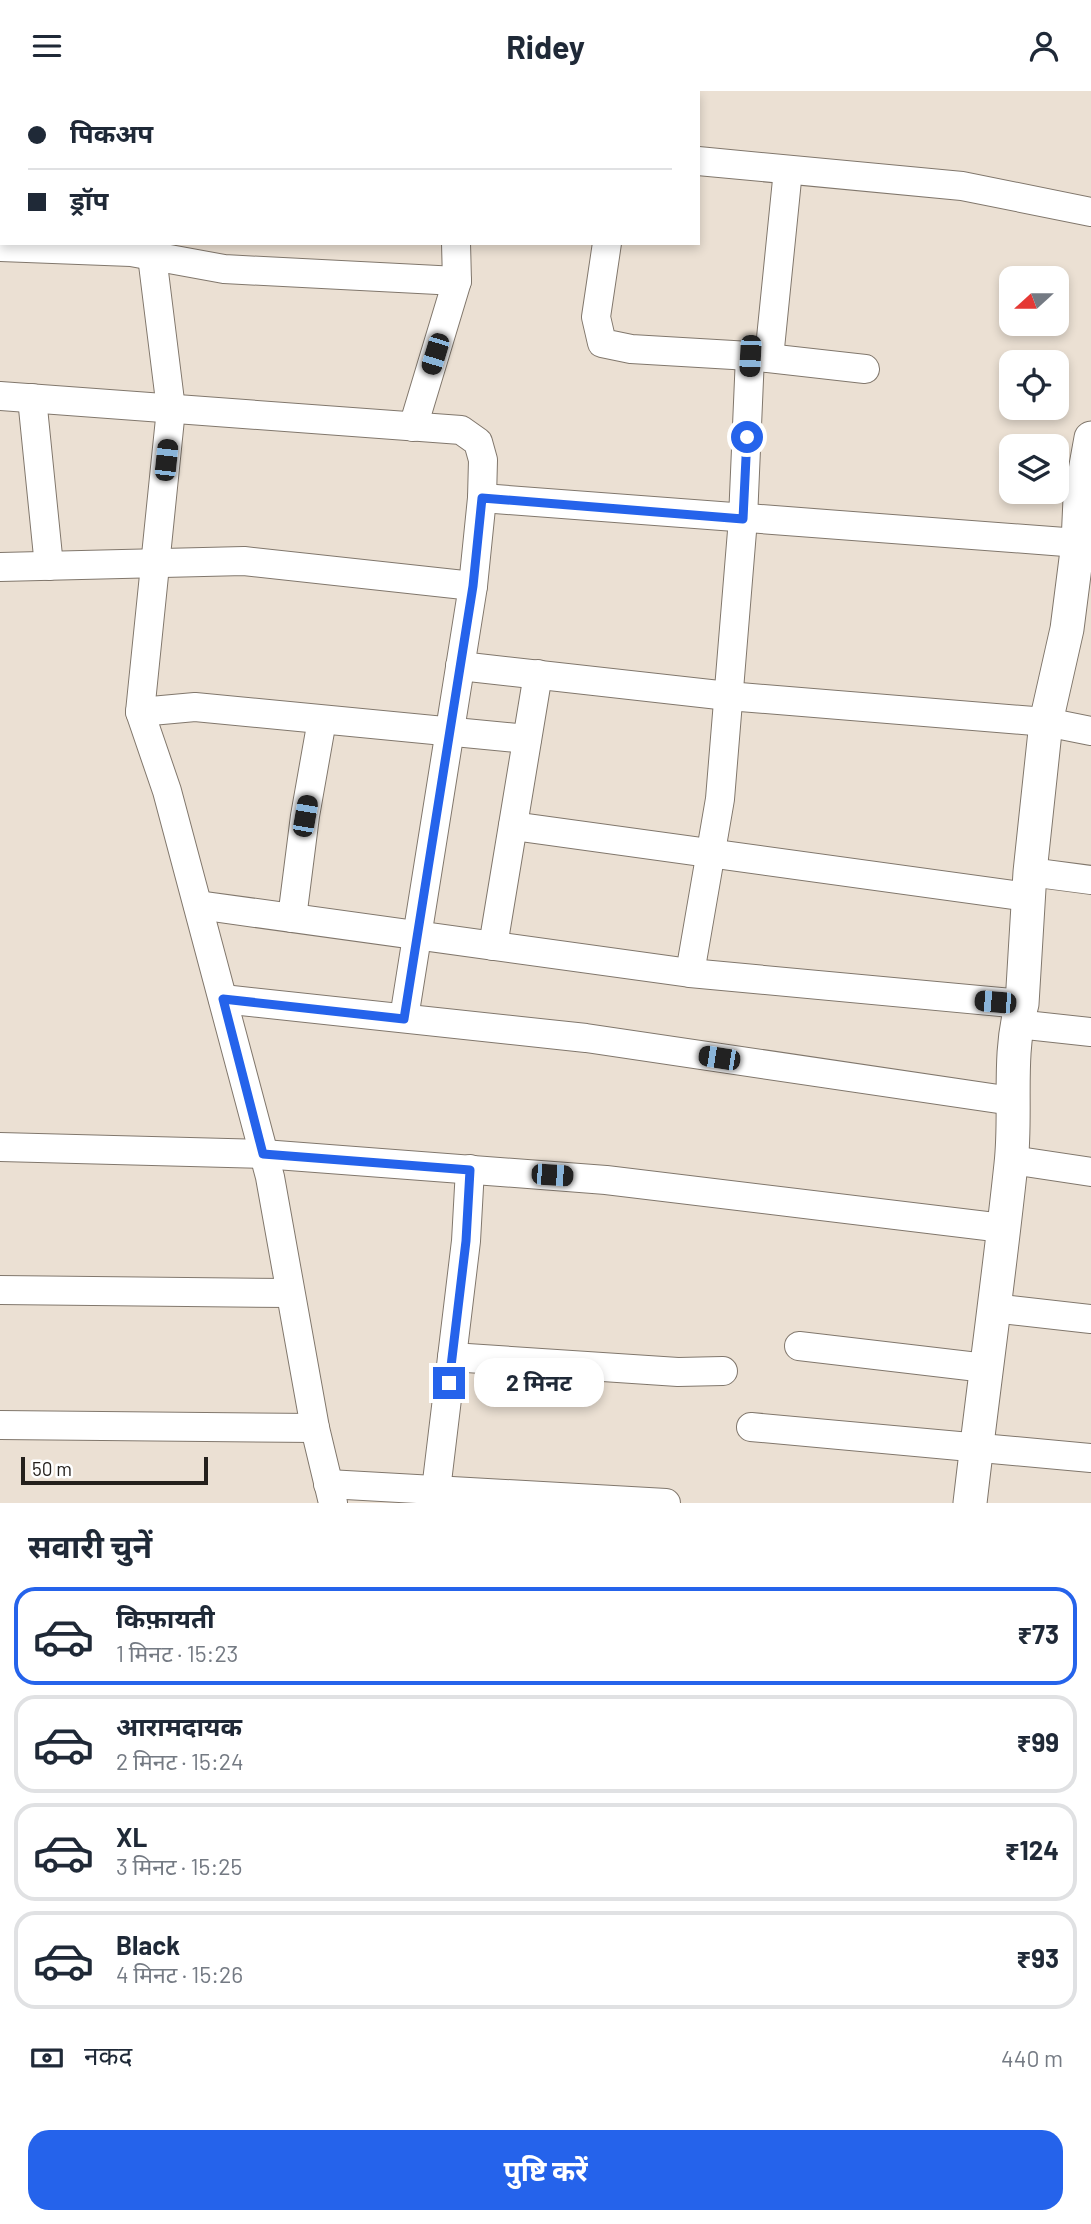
<!DOCTYPE html>
<html lang="hi">
<meta charset="utf-8">
<style>
body{margin:0;font-family:Barlow,"Noto Sans Devanagari",sans-serif;background:#f2f2f3;color:#1f2937;height:100vh;display:flex;flex-direction:column;font-size:26px;white-space:nowrap}
*{box-sizing:border-box;margin:0}
p{font-size:23px;color:#747a83}
.icon{flex:none;width:38px;height:38px;fill:none;stroke:currentColor;stroke-width:2;stroke-linecap:round;stroke-linejoin:round}
.map{position:relative;height:1412px;overflow:hidden}
.panel{display:flex;flex-direction:column;background:#fff;flex:1}
.panel>*{flex:none}
.banner{position:absolute;left:0px;top:0px;width:700px;height:154px;box-shadow:0 4px 10px #0003;display:grid;align-content:center;height:154px;padding:0 28px;background:#fff}
.needle{width:46px;rotate:249deg}
.controls{position:absolute;left:999px;top:175px;display:grid;gap:14px}
.controls a{display:grid;place-items:center;width:70px;height:70px;border-radius:14px;background:#fff;box-shadow:0 4px 10px #0003;font-size:35px}
.scale{position:absolute;left:21px;bottom:18px;width:187px;box-sizing:border-box;padding-left:7px;border:4px solid #24201c;border-top:0;font-size:19px;line-height:24px;white-space:nowrap;color:#24201c;-webkit-text-stroke:5px #fff;paint-order:stroke}
.end{position:absolute;width:32px;height:32px;margin:-16px;border:9px solid #2563eb;background:#fff;box-shadow:0 0 0 4px #fff}
.from{border-radius:50%}
.bubble{position:absolute;height:49px;border-radius:21px;background:#fff;box-shadow:0 4px 10px #0003;font-size:23px;font-weight:700;line-height:49px;text-align:center}
.car{position:absolute;width:21px;height:42px;margin:-21px -10px;border-radius:9px;box-shadow:0 0 5px 2px #0007;background:linear-gradient(#222 24%,#8ab4d8 0 40%,#222 0 76%,#8ab4d8 0 86%,#222 0)}
.banner b{display:flex;align-items:center;gap:24px;height:66px;font-size:26px}
.banner b+b{border-top:2px solid #e0e1e3}
.banner i{width:18px;height:18px;background:#1f2937}
ul{padding:0;list-style:none}
li{display:flex;align-items:center;gap:21px;height:98px;margin:0 14px 10px;padding:0 14px;border:4px solid #e0e1e3;border-radius:21px}
li div{flex:1}
li b{display:block;font-size:26px}
li em{font-style:normal;font-weight:700}
li.selected{border-color:#2563eb}
li>.icon{width:63px;height:63px;stroke-width:1.5}
h2{padding:0 28px;font-size:32px;line-height:84px}
.pay{display:flex;align-items:center;gap:18px;height:77px;padding:0 28px;font-size:26px}
.pay p{margin-inline-start:auto}
.action{display:flex;gap:14px;margin-top:auto;padding:14px 28px}
.action a{flex:1;height:80px;border-radius:21px;background:#2563eb;color:#fff;font-size:28px;font-weight:700;line-height:80px;text-align:center}
header{display:flex;justify-content:space-between;align-items:center;height:91px;padding:0 28px;background:#fff;font-size:32px;font-weight:700}
.map>svg:first-child{display:block}
.lines{fill:none;stroke-linecap:round;stroke-linejoin:round}
.minor-casing{stroke:#81776c;stroke-width:30}
.tertiary-casing{stroke:#81776c;stroke-width:35}
.minor{stroke:#fff;stroke-width:28}
.tertiary{stroke:#fff;stroke-width:33}
.route{stroke:#2563eb;stroke-width:9}
</style>
<header><svg class="icon" aria-label="menu" viewBox="0 0 24 24"><path d="M4 6h16M4 12h16M4 18h16"/></svg>Ridey<svg class="icon" aria-label="person" viewBox="0 0 24 24"><circle cx="12" cy="8" r="4"/><path d="M4 21q1-7 8-7t8 7"/></svg></header>
<div class="map">
<svg width="1091" height="1412" viewBox="0 0 1091 1412">
<rect width="100%" height="100%" fill="#ebe0d3"/>
<g class="lines">
<defs>
<g id="minor">
<path d="M454,0V2"/>
<path d="M626,2V0"/>
<path d="M698,70L962,95L1091,121"/>
<path d="M607,152L596,226L602,252L631,258L750,265L865,278"/>
<path d="M0,156L131,161L224,178L457,190"/>
<path d="M152,165L171,318L140,621L167,700L270,1086L315,1337L333,1412"/>
<path d="M769,267L788,79"/>
<path d="M0,305L461,339L478,351L483,369L482,407L473,495L404,927"/>
<path d="M32,307L49,475"/>
<path d="M413,336L457,190L456,152"/>
<path d="M482,407L1078,452"/>
<path d="M0,476L244,470L473,495"/>
<path d="M460,575L728,605L1046,631L1091,640"/>
<path d="M140,621L195,616L527,648"/>
<path d="M513,735L1028,806"/>
<path d="M1030,781L1091,789"/>
<path d="M198,814L690,882L1022,913"/>
<path d="M292,827L305,725L322,629"/>
<path d="M493,855L538,583"/>
<path d="M690,882L720,708L743,428L750,265"/>
<path d="M223,908L586,947L1012,1010"/>
<path d="M1016,933L1091,941"/>
<path d="M0,1056L263,1063L606,1089L1003,1137"/>
<path d="M1012,1069L1091,1081"/>
<path d="M0,1199L290,1202"/>
<path d="M993,1217L1091,1228"/>
<path d="M799,1255L986,1277"/>
<path d="M452,1266L678,1281L723,1280"/>
<path d="M0,1334L315,1337"/>
<path d="M751,1336L1091,1367"/>
<path d="M328,1393L666,1412"/>
<path d="M436,1399L466,1150L470,1078"/>
</g>
<path id="tertiary" d="M970,1412C983,1299 999,1186 1011,1073C1017,1020 1007,965 1022,913L1030,781L1046,631L1067,538L1078,452L1080,408L1091,347"/>
</defs>
<!-- minor casing -->
<use href="#minor" class="minor-casing"/>
<!-- tertiary casing -->
<use href="#tertiary" class="tertiary-casing"/>
<!-- minor -->
<use href="#minor" class="minor"/>
<!-- tertiary -->
<use href="#tertiary" class="tertiary"/>
</g>
<g class="lines">
<!-- route -->
<path class="route" d="M449,1292L466,1150L470,1079L263,1063L223,908L404,928L473,495L482,407L743,428L747,346"/>
</g>
</svg>
<div class="controls">
<a><svg class="needle" viewBox="-14 -14 28 28"><path d="M0-13l5 13h-10z" fill="#e53935"/><path d="M0 13l5-13h-10z" fill="#747a83"/></svg></a>
<a><svg class="icon" aria-label="locate" viewBox="0 0 24 24"><circle cx="12" cy="12" r="6"/><path d="M12 2v4M12 18v4M2 12h4M18 12h4"/></svg></a>
<a><svg class="icon" aria-label="layers" viewBox="0 0 24 24"><path d="M12 4l9 5-9 5-9-5zM3 14l9 5 9-5"/></svg></a>
</div>
<div class="scale">50 m</div>
<i class="end from" style="left:747px;top:346px"></i>
<i class="end" style="left:449px;top:1292px"></i>
<div class="bubble" style="left:474px;top:1267px;width:130px">2 मिनट</div>
<i class="car" style="left:435px;top:263px;rotate:197deg"></i>
<i class="car" style="left:750px;top:265px;rotate:183deg"></i>
<i class="car" style="left:166px;top:369px;rotate:6deg"></i>
<i class="car" style="left:305px;top:725px;rotate:10deg"></i>
<i class="car" style="left:995px;top:911px;rotate:275deg"></i>
<i class="car" style="left:719px;top:967px;rotate:279deg"></i>
<i class="car" style="left:552px;top:1084px;rotate:94deg"></i>
<div class="banner">
<b><i class="from"></i>पिकअप</b>
<b><i></i>ड्रॉप</b>
</div>
</div>
<section class="panel">
<h2>सवारी चुनें</h2>
<ul>
<li class="selected"><svg class="icon" aria-label="car" viewBox="0 0 24 24"><path d="M5 17H2v-5l4-1 3-4h7l3 4 3 1v5h-3M9 17h6M6 11h13"/><circle cx="7" cy="17" r="2"/><circle cx="17" cy="17" r="2"/></svg><div><b>किफ़ायती</b><p>1 मिनट · 15:23</p></div><em>₹73</em></li>
<li><svg class="icon" aria-label="car" viewBox="0 0 24 24"><path d="M5 17H2v-5l4-1 3-4h7l3 4 3 1v5h-3M9 17h6M6 11h13"/><circle cx="7" cy="17" r="2"/><circle cx="17" cy="17" r="2"/></svg><div><b>आरामदायक</b><p>2 मिनट · 15:24</p></div><em>₹99</em></li>
<li><svg class="icon" aria-label="car" viewBox="0 0 24 24"><path d="M5 17H2v-5l4-1 3-4h7l3 4 3 1v5h-3M9 17h6M6 11h13"/><circle cx="7" cy="17" r="2"/><circle cx="17" cy="17" r="2"/></svg><div><b>XL</b><p>3 मिनट · 15:25</p></div><em>₹124</em></li>
<li><svg class="icon" aria-label="car" viewBox="0 0 24 24"><path d="M5 17H2v-5l4-1 3-4h7l3 4 3 1v5h-3M9 17h6M6 11h13"/><circle cx="7" cy="17" r="2"/><circle cx="17" cy="17" r="2"/></svg><div><b>Black</b><p>4 मिनट · 15:26</p></div><em>₹93</em></li>
</ul>
<div class="pay"><svg class="icon" aria-label="cash" viewBox="0 0 24 24"><path d="M3 7h18v10H3z"/><circle cx="12" cy="12" r="2"/></svg>नकद<p>440 m</p></div>
<div class="action"><a>पुष्टि करें</a></div>
</section>
